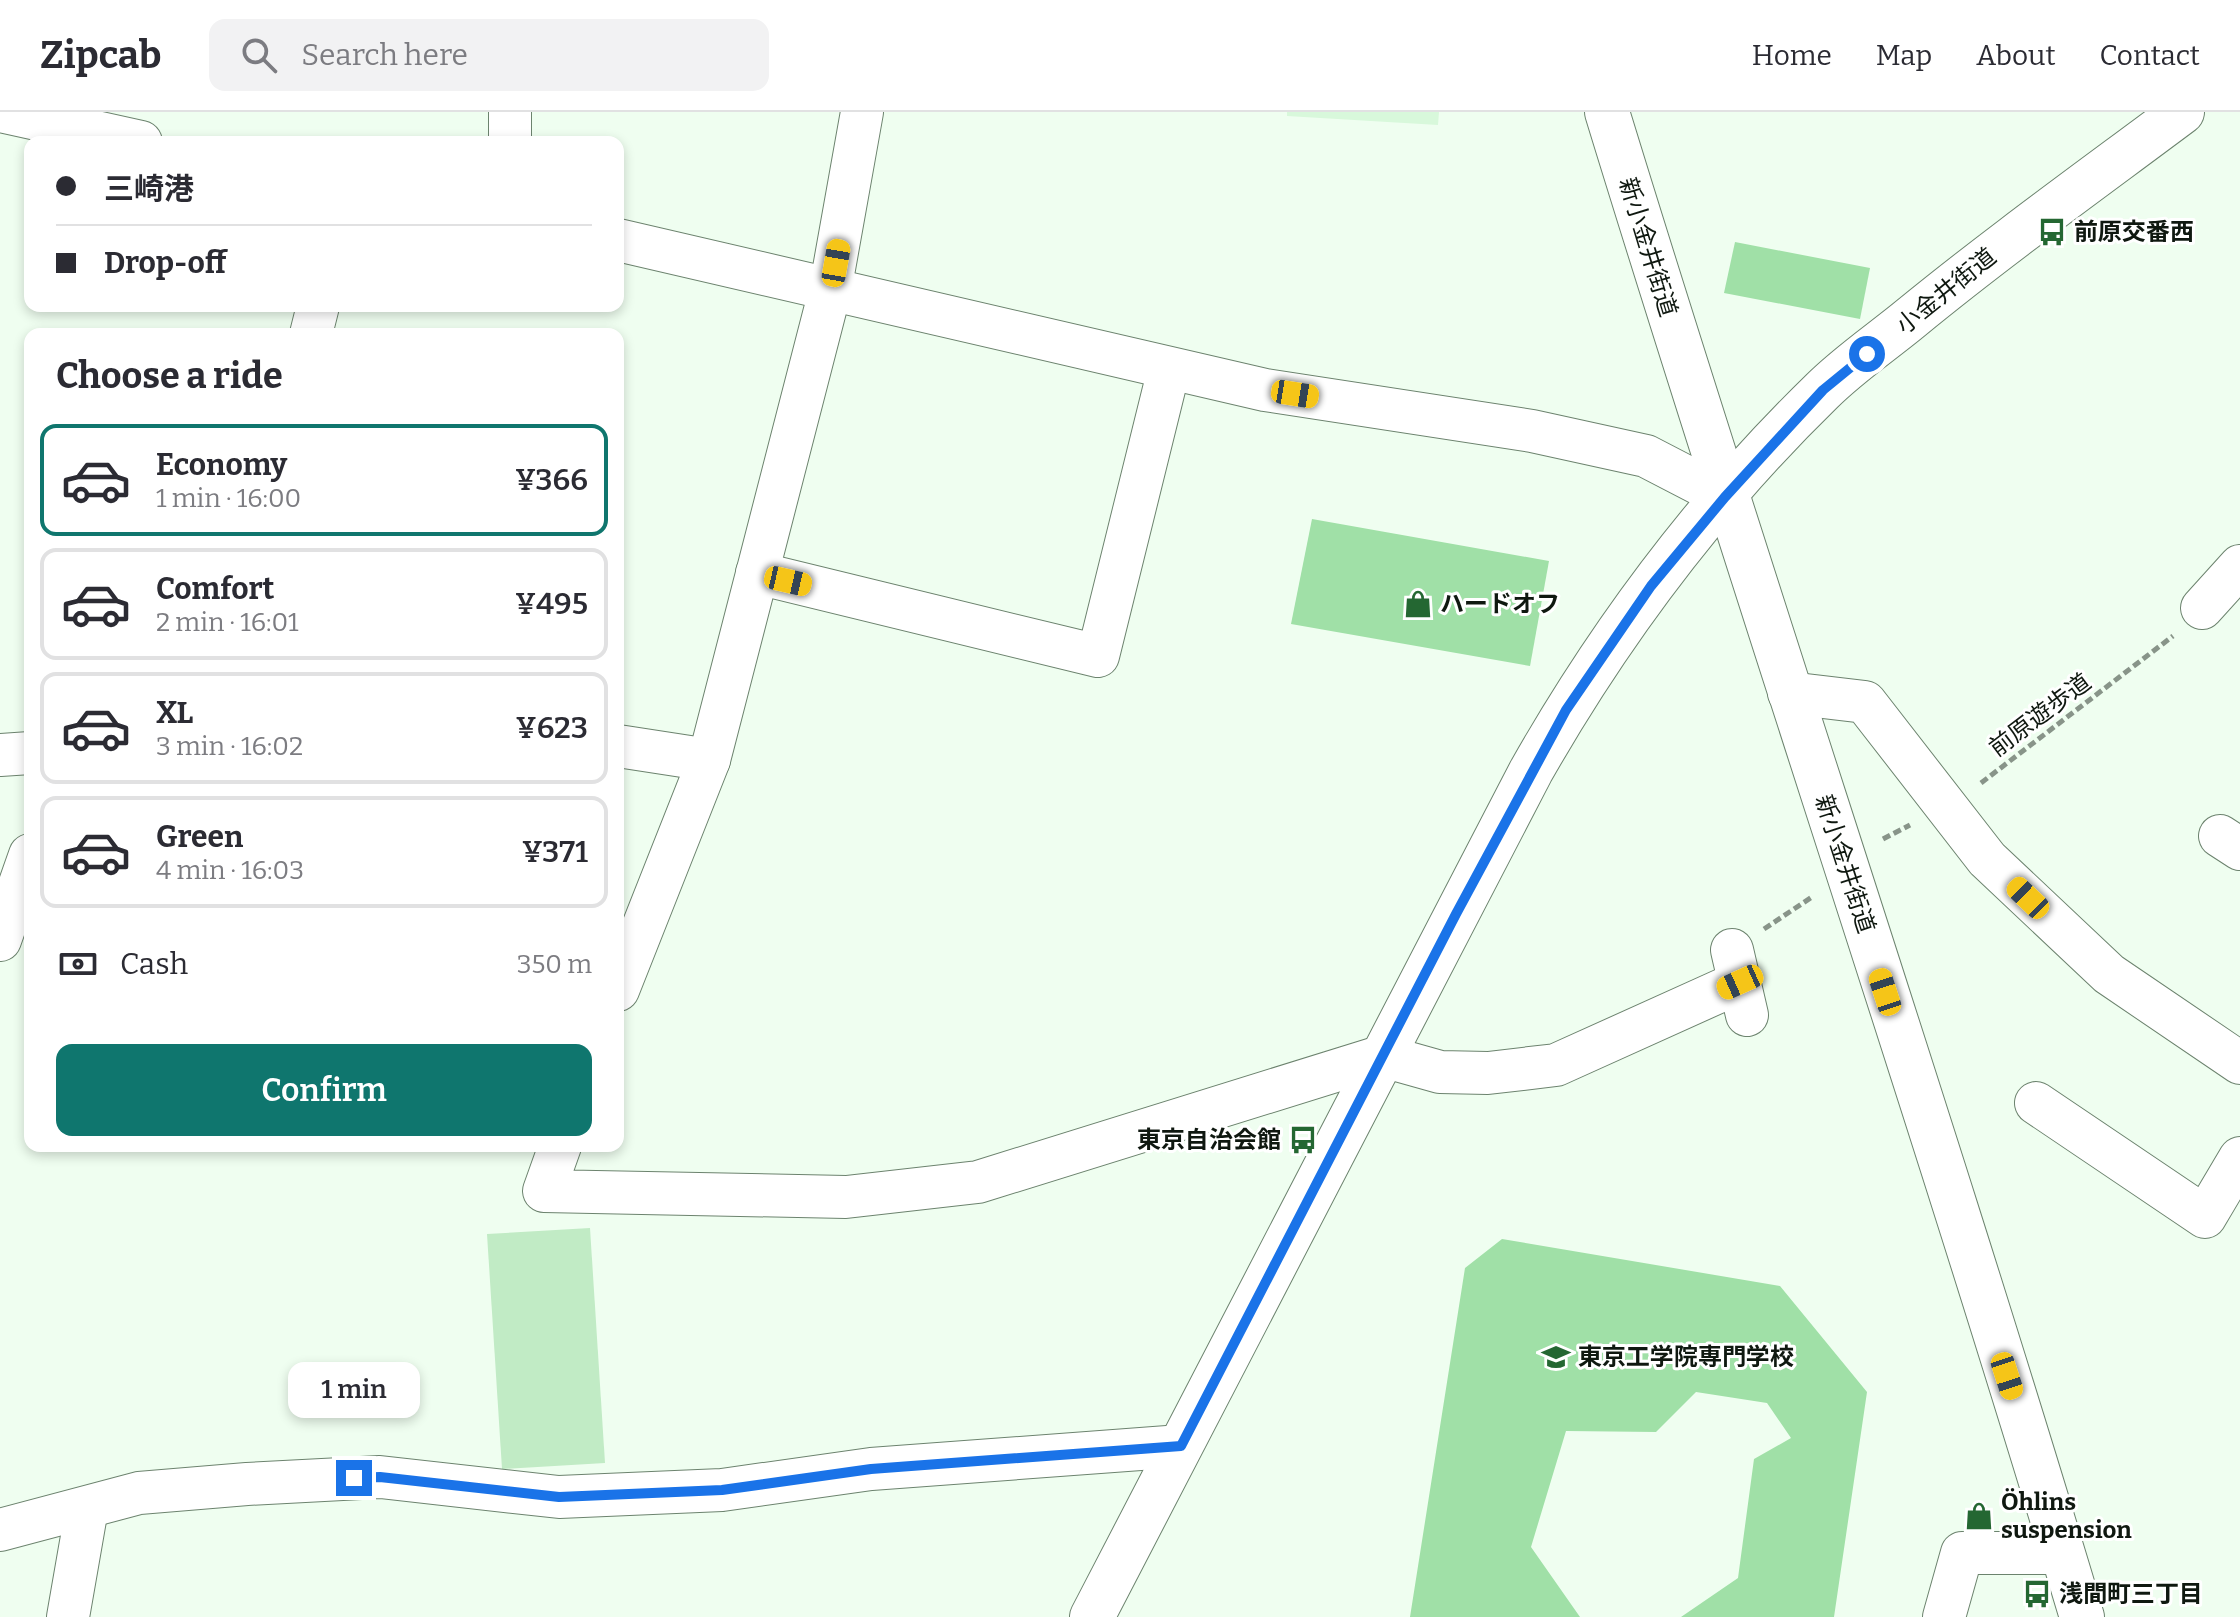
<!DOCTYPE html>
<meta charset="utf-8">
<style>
body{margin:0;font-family:Bitter,"Noto Sans JP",serif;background:#f2f2f3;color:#2b2b33;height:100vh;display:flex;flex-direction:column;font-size:30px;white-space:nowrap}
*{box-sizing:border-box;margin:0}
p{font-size:26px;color:#7c7c81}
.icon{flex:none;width:44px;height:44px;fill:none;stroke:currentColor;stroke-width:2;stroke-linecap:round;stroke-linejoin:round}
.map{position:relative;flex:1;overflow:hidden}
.panel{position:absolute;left:24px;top:216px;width:600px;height:824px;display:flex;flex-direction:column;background:#fff;border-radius:16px;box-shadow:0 4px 12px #0003}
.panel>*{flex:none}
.banner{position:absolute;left:24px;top:24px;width:600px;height:176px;border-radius:16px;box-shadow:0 4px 12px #0003;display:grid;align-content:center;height:176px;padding:0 32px;background:#fff}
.end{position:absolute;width:36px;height:36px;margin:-18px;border:10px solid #1a73e8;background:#fff;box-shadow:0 0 0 4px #fff}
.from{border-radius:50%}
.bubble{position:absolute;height:56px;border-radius:16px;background:#fff;box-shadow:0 4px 12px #0003;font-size:26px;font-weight:600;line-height:56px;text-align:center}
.car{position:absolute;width:24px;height:48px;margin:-24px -12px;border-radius:10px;box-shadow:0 0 6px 2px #0007;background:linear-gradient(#f5c518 24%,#345 0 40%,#f5c518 0 76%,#345 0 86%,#f5c518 0)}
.banner b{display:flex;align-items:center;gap:28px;height:76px;font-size:30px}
.banner b+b{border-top:2px solid #e1e1e2}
.banner i{width:20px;height:20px;background:#2b2b33}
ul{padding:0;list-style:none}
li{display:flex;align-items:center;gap:24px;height:112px;margin:0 16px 12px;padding:0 16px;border:4px solid #e1e1e2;border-radius:16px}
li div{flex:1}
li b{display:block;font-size:30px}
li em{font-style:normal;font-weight:600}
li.active{border-color:#0f766e}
li>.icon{width:72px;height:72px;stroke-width:1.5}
h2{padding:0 32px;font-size:36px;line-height:96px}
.pay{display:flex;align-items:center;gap:20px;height:88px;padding:0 32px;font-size:30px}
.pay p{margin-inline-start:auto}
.primary-button{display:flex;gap:16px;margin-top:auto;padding:16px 32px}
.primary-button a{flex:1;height:92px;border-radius:16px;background:#0f766e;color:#fff;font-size:32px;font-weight:600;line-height:92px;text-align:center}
header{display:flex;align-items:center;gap:48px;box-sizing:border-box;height:112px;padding:0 40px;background:#fff;border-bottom:2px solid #e1e1e2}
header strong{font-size:38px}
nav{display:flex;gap:44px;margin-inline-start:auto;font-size:28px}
.search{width:560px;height:72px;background:#f2f2f3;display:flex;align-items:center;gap:20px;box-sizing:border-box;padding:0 28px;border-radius:16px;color:#7c7c81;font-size:30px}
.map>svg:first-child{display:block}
.built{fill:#d8f8db}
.green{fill:#c1ebc5}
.building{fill:#a0e0a7}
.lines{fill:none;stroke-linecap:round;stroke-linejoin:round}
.minor-casing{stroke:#6c836e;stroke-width:44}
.major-casing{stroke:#6c836e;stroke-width:46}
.path{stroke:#889489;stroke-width:5;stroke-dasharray:8 4;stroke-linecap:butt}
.minor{stroke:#fff;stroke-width:42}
.major{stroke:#fff;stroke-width:44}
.route{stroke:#1a73e8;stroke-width:10}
.labels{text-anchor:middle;stroke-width:6;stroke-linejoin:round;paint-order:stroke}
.poi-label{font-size:24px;font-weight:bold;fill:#0f1810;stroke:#fff;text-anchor:start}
.street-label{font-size:24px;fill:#0f1810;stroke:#fff}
</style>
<header>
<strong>Zipcab</strong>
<div class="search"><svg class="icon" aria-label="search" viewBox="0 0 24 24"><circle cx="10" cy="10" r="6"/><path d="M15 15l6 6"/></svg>Search here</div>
<nav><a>Home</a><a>Map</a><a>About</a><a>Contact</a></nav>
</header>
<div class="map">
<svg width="2240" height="1505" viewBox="0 0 2240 1505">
<rect width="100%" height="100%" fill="#effef0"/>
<!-- built -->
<path class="built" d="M1287,0H1439L1438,13L1287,4Z"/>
<!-- green -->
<path class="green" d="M590,1116L605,1351L502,1357L487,1122Z"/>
<!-- building -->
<g class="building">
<path d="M1735,130L1870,156L1860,207L1724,181Z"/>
<path d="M1312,407L1549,449L1530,554L1291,512Z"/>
<path d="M1502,1127L1780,1174L1867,1280L1834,1505H1681L1738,1466L1754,1347L1791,1326L1767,1291L1696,1280L1656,1320L1566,1319L1531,1435L1580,1505H1410L1465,1156Z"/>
</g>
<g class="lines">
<defs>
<g id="minor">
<path d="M5,0L141,30"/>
<path d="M510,0V30"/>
<path d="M618,128L1265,278L1532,319L1646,344L1725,385"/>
<path d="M311,222L318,194"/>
<path d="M757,461L1098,544L1169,257"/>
<path d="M2202,496L2240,454"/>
<path d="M1789,581L1865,590L1987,747L2109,862L2240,951"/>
<path d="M618,634L709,648"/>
<path d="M0,643L30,641"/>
<path d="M2220,724L2240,737"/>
<path d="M0,828L30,743"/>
<path d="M1732,838L1747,903"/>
<path d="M618,878L709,648L830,179L862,0"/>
<path d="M2036,991L2205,1105L2240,1046"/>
<path d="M560,1034L544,1079L846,1085L978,1070L1383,944L1440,960L1488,961L1556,953L1740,870"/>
<path d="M0,1418L139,1381L247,1372L380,1365L559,1385L722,1378L871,1357L1181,1334"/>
<path d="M68,1505L87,1396"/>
<path d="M1944,1505L1962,1441H2063"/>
</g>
<g id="major">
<path d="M1607,0C1761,503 1931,1001 2082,1505"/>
<path d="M1092,1505L1531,659C1610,520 1708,390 1822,279C1849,252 1882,230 1911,206C1999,134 2091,68 2182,0"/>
</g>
</defs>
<!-- minor casing -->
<use href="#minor" class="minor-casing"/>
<!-- major casing -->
<use href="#major" class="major-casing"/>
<!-- path -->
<g class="path">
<path d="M1981,671L2173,524"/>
<path d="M1883,727L1910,713"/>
<path d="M1764,817L1812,785"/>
</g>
<!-- minor -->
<use href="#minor" class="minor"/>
<!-- major -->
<use href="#major" class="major"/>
</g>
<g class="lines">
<!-- route -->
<path class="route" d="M354,1366L380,1365L559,1385L722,1378L871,1357L1181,1334L1456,802L1566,598L1651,474L1725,385L1823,278L1867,242"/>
</g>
<!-- icons -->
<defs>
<symbol id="bus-bare" viewBox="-9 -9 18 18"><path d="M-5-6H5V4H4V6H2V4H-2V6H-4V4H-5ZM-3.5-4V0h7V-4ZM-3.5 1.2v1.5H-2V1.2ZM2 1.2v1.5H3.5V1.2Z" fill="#246732" stroke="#fff" stroke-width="2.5" paint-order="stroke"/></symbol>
<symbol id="shop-bare" viewBox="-9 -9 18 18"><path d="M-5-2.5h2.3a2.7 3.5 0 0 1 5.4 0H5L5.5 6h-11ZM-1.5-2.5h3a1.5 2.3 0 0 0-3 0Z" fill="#246732" stroke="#fff" stroke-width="2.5" paint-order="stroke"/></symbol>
<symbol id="university-bare" viewBox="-9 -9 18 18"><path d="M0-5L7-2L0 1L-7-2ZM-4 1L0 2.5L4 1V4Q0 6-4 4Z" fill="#246732" stroke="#fff" stroke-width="2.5" paint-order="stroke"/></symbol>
</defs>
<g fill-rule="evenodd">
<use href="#bus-bare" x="2032" y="100" width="40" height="40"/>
<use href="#shop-bare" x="1398" y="472" width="40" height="40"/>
<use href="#bus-bare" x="1283" y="1008" width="40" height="40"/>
<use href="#university-bare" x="1536" y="1225" width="40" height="40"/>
<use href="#shop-bare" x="1959" y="1384" width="40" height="40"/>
<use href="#bus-bare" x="2017" y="1462" width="40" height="40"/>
</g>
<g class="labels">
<!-- poi labels -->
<g class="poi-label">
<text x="2074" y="128">前原交番西</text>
<text x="1440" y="500">ハードオフ</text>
<text x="1281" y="1036" text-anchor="end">東京自治会館</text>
<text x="1578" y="1253">東京工学院専門学校</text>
<text x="2001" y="1398">Öhlins<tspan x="2001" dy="28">suspension</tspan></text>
<text x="2059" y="1490">浅間町三丁目</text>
</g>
<!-- street labels -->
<g class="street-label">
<text transform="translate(1648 135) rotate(73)" y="8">新小金井街道</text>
<text transform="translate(1946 179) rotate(-39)" y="8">小金井街道</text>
<text transform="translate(2040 603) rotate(-37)" y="8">前原遊歩道</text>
<text transform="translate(1845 752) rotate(72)" y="8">新小金井街道</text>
</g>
</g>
</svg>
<i class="end from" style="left:1867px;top:242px"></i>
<i class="end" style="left:354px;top:1366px"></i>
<div class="bubble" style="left:288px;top:1250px;width:132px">1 min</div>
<i class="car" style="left:836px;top:151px;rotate:10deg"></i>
<i class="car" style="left:1295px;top:282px;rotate:99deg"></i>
<i class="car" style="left:788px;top:469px;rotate:103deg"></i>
<i class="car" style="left:2028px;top:786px;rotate:314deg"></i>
<i class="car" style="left:1740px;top:870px;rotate:246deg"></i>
<i class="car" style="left:1885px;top:880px;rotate:342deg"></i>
<i class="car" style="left:2007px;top:1264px;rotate:162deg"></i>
<div class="banner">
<b><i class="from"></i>三崎港</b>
<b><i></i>Drop-off</b>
</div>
<section class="panel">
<h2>Choose a ride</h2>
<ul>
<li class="active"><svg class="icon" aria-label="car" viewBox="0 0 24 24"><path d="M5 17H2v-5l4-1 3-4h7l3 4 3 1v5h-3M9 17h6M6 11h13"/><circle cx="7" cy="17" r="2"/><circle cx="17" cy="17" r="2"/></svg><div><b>Economy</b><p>1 min · 16:00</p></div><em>¥366</em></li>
<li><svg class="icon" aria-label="car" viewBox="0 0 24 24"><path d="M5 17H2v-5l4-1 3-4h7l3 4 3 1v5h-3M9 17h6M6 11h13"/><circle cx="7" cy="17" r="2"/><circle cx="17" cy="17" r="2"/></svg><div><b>Comfort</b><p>2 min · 16:01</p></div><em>¥495</em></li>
<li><svg class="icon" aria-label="car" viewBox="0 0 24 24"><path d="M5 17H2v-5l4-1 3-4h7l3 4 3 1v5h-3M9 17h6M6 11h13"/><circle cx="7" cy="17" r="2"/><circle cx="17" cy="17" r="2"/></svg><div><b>XL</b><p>3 min · 16:02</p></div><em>¥623</em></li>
<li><svg class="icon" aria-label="car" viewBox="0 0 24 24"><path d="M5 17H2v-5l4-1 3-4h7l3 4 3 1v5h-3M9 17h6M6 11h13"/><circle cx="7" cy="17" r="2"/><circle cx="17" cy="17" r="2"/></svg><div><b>Green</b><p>4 min · 16:03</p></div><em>¥371</em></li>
</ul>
<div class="pay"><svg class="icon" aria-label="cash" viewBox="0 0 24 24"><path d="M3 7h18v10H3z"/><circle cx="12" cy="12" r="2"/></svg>Cash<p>350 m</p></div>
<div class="primary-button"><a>Confirm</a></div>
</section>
</div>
